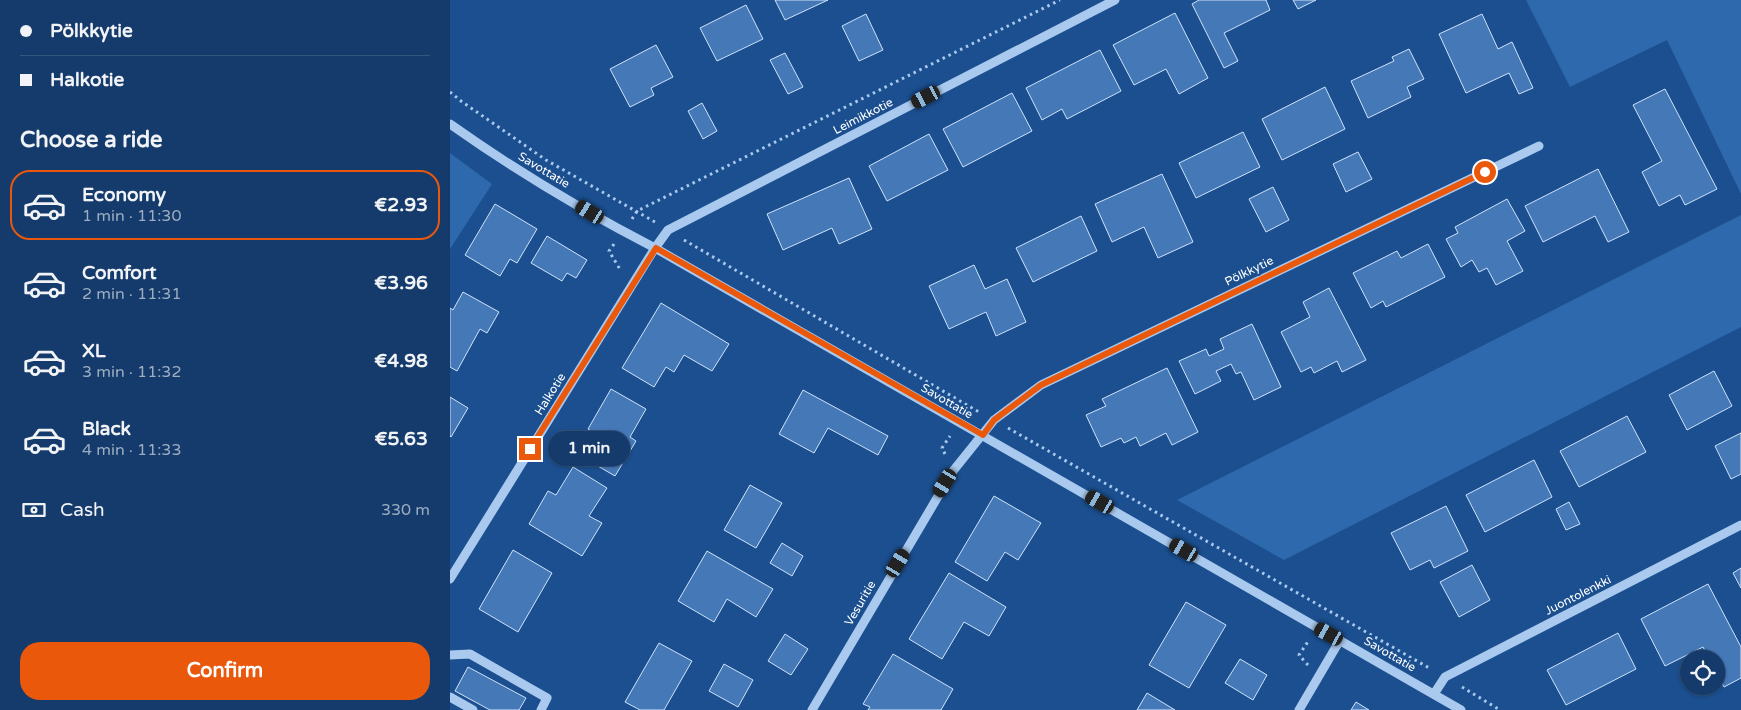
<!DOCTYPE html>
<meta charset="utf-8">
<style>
body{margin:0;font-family:"Varela Round",sans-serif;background:#1d4271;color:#f1f3f6;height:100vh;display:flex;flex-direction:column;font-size:19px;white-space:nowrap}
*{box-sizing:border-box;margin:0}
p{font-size:16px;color:#9dadc1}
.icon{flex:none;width:28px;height:28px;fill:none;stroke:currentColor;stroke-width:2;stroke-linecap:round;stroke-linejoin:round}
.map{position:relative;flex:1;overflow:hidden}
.side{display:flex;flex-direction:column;background:#143b6b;width:450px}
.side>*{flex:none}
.banner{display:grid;align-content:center;height:110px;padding:0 20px;background:#143b6b}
.buttons{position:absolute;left:1230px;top:650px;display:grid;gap:10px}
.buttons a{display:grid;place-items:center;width:45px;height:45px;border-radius:50%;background:#143b6b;box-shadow:0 1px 4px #0004,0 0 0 1px #33557e;font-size:25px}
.end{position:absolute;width:22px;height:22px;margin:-11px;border:6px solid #ea580c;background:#fff;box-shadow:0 0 0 2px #fff}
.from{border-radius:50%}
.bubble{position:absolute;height:35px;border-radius:18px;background:#143b6b;box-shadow:0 1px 4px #0004,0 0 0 1px #33557e;font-size:16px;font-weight:700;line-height:35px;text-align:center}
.car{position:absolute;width:15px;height:30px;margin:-15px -8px;border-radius:6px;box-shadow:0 0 4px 1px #0007;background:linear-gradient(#222 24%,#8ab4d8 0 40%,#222 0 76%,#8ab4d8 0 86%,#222 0)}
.banner b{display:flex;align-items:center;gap:18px;height:48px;font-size:19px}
.banner b+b{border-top:1px solid #33557e}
.banner i{width:12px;height:12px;background:#f1f3f6}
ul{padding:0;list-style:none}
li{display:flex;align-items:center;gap:15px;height:70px;margin:0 10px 8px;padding:0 10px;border:2px solid transparent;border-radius:20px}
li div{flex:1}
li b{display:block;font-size:19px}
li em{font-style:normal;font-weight:700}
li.current{border-color:#ea580c}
li>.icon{width:45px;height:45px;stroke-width:1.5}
h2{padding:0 20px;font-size:22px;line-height:60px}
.pay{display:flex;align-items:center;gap:12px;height:55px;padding:0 20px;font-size:19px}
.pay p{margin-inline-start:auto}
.action{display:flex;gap:10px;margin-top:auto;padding:10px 20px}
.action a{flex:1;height:58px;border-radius:20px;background:#ea580c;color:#fff;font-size:20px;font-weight:700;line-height:58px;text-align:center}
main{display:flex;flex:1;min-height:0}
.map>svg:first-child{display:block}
.green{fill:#2e69ad}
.building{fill:#4478b7;stroke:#cfe3fa}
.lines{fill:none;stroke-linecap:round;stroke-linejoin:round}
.path{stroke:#a9c9ee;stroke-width:3;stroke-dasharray:2.5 4;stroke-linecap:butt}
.minor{stroke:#a9c9ee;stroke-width:9}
.route{stroke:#ea580c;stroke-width:6}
.labels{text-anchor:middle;stroke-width:4.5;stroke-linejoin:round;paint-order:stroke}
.street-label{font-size:12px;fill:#fff;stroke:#1b4f8f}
</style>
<main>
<section class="side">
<div class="banner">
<b><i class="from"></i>Pölkkytie</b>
<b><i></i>Halkotie</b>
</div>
<h2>Choose a ride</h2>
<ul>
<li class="current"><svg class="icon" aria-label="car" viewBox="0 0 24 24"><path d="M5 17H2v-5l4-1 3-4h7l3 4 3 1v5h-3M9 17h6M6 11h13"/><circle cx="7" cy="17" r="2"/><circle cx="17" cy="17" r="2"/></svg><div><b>Economy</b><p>1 min · 11:30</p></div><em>€2.93</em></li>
<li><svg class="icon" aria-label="car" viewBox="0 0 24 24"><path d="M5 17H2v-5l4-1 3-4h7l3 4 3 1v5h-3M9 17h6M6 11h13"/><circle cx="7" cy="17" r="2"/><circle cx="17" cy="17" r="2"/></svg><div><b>Comfort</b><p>2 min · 11:31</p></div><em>€3.96</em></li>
<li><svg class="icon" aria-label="car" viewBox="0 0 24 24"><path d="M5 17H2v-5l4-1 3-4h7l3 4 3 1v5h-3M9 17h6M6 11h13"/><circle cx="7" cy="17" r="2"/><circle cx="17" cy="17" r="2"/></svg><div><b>XL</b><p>3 min · 11:32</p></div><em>€4.98</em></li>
<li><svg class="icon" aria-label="car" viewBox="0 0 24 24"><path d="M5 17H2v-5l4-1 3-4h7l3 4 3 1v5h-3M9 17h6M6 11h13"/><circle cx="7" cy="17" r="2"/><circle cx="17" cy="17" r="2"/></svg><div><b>Black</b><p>4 min · 11:33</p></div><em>€5.63</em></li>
</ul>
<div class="pay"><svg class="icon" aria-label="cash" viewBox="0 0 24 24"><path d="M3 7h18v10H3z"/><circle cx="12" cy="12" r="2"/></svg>Cash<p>330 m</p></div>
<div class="action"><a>Confirm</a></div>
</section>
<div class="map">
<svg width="1291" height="710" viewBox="0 0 1291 710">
<rect width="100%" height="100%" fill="#1b4f8f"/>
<!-- green -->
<g class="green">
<path d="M1076,0H1291V194L1217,40L1120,87Z"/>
<path d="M0,153L42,184L0,249Z"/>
<path d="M1291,215V327L834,560L727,500Z"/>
</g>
<!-- building -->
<g class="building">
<path d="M325,0H378L335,20Z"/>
<path d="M749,0H816L820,10L774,33L788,61L774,68L742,4Z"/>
<path d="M843,0H866L848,9Z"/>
<path d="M296,5L313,39L267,61L250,28Z"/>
<path d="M725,13L758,78L729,94L716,69L684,85L663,45Z"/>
<path d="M416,14L433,50L409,61L392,26Z"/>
<path d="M1032,14L1048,49L1062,42L1083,88L1069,94L1059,73L1016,93L989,34Z"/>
<path d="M206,45L223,77L201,88L204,95L180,107L160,69Z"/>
<path d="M959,49L974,79L957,87L961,97L918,118L901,81L944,61L942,57Z"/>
<path d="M650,50L671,91L617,119L612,109L592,120L576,88Z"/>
<path d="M335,53L353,87L338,94L320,60Z"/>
<path d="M875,87L895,129L832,160L812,119Z"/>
<path d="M1215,89L1267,189L1235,205L1230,195L1209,206L1192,172L1212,161L1183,105Z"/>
<path d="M562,93L582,131L513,167L493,129Z"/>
<path d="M252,103L267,131L253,139L238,111Z"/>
<path d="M793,132L810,167L746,198L729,163Z"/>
<path d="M479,134L498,170L437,201L419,166Z"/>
<path d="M908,152L922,179L896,192L883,164Z"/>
<path d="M1148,169L1179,232L1158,242L1145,216L1093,242L1075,206Z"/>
<path d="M712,174L743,242L708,258L694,227L662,242L645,204Z"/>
<path d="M399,178L422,229L389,244L382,228L333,250L317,214Z"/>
<path d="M823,187L839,220L816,232L799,199Z"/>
<path d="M1057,199L1075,231L1057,241L1073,271L1046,285L1037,268L1029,272L1022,260L1011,267L996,239L1008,233L1005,227Z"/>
<path d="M45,204L87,229L67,263L60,259L50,276L15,255Z"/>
<path d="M631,216L647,251L583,282L566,248Z"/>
<path d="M97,236L137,260L126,278L117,273L112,281L81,263Z"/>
<path d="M978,244L995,277L936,307L933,301L921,308L903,273L947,251L951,258Z"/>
<path d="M524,265L535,289L557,279L576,322L546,336L536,312L499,329L479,286Z"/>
<path d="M879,288L916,360L892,372L887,361L864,373L861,367L851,372L831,332L860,317L853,302Z"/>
<path d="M13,292L49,312L37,333L30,329L7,371L0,367V308L3,310Z"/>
<path d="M211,303L279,344L262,371L234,355L224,372L216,367L204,387L172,368Z"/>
<path d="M802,324L831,387L804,400L791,372L786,374L781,364L766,371L771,381L745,394L729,361L756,349L759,356L774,349L770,339Z"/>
<path d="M717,368L748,432L722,445L716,433L690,446L686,437L674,443L671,438L651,447L636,415L656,406L652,399Z"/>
<path d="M1264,371L1282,406L1237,430L1219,395Z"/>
<path d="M161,389L196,409L180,437L186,441L165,476L141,462L154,439L138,429Z"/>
<path d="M353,390L438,436L428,455L378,428L364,453L329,434Z"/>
<path d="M0,397L18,408L1,437L0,436Z"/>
<path d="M1177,416L1196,452L1129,487L1110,451Z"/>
<path d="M1291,433V474L1281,479L1265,446Z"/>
<path d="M1084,460L1102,497L1035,532L1016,495Z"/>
<path d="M123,467L157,488L139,516L152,523L132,556L79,524L98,491L106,495Z"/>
<path d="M300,485L332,503L306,548L274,530Z"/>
<path d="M544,496L591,523L568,560L555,552L537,581L505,562Z"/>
<path d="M1119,502L1130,524L1116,530L1106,509Z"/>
<path d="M996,506L1018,551L984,568L980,560L960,570L941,533Z"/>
<path d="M332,543L353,556L342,576L320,563Z"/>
<path d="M63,550L102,573L68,632L29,609Z"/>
<path d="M257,551L323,589L306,617L277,599L264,622L228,601Z"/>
<path d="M1022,565L1040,600L1009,617L990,582Z"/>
<path d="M1291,568V588L1283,573Z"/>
<path d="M499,573L556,607L539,636L514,622L492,659L459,639Z"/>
<path d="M1258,584L1291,647V678L1274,687L1266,673V659H1259L1253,647L1215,666L1191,619Z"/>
<path d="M736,602L776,625L739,688L699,665Z"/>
<path d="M1168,633L1186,669L1116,705L1097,670Z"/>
<path d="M335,634L358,649L341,675L318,661Z"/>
<path d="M209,643L242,661L214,710H190L175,702Z"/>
<path d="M443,654L503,689L491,710H418L420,707L413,704Z"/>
<path d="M790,659L817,675L803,700L775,683Z"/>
<path d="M274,664L303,680L288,707L259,691Z"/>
<path d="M18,667L76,698L69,710H40L5,691Z"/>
<path d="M697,693L725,710H687Z"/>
<path d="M906,702L919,710H901Z"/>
</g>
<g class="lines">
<!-- path -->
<g class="path">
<path d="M0,92L11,101L96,160L205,222"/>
<path d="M182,219L187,211L610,0"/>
<path d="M234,240L529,412"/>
<path d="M164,244L159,251L171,271"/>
<path d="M558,428L981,669"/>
<path d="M495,454L492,448L500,436"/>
<path d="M858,665L849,655L859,640"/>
<path d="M1012,687L1050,710"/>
</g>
<!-- minor -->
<g class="minor">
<path d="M0,124C65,170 135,212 205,248L1011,710"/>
<path d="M0,579L205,248L218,230L665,0"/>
<path d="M0,655L20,654L97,698L91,710"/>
<path d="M984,694L995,677L1291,525"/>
<path d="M0,697L23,710"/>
<path d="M362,710L503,471L544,420L591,385L1089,146"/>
<path d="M849,710L890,640"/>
</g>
</g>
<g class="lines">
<!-- route -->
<path class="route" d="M80,449L206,248L533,435L544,420L591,385L1035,172"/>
</g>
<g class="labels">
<!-- street labels -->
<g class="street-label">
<text transform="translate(413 116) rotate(-27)" y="4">Leimikkotie</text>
<text transform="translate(94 170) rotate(31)" y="4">Savottatie</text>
<text transform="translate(799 271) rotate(-26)" y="4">Pölkkytie</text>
<text transform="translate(100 394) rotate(-58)" y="4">Halkotie</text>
<text transform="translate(497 401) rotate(30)" y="4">Savottatie</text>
<text transform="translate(1128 595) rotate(-27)" y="4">Juontolenkki</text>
<text transform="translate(410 603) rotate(-60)" y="4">Vesuritie</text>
<text transform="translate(940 654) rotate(30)" y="4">Savottatie</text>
</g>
</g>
</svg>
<div class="buttons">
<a><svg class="icon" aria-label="locate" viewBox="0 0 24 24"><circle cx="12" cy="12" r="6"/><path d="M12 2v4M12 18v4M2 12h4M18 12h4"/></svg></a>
</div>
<i class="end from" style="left:1035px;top:172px"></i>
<i class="end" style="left:80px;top:449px"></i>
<div class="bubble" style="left:98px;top:431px;width:82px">1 min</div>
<i class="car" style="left:476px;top:97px;rotate:243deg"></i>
<i class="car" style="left:140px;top:212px;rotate:301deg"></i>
<i class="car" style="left:495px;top:483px;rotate:211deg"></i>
<i class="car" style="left:650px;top:502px;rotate:300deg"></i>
<i class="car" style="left:734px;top:550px;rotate:300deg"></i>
<i class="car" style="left:448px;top:563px;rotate:31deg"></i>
<i class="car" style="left:879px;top:634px;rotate:299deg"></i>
</div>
</main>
